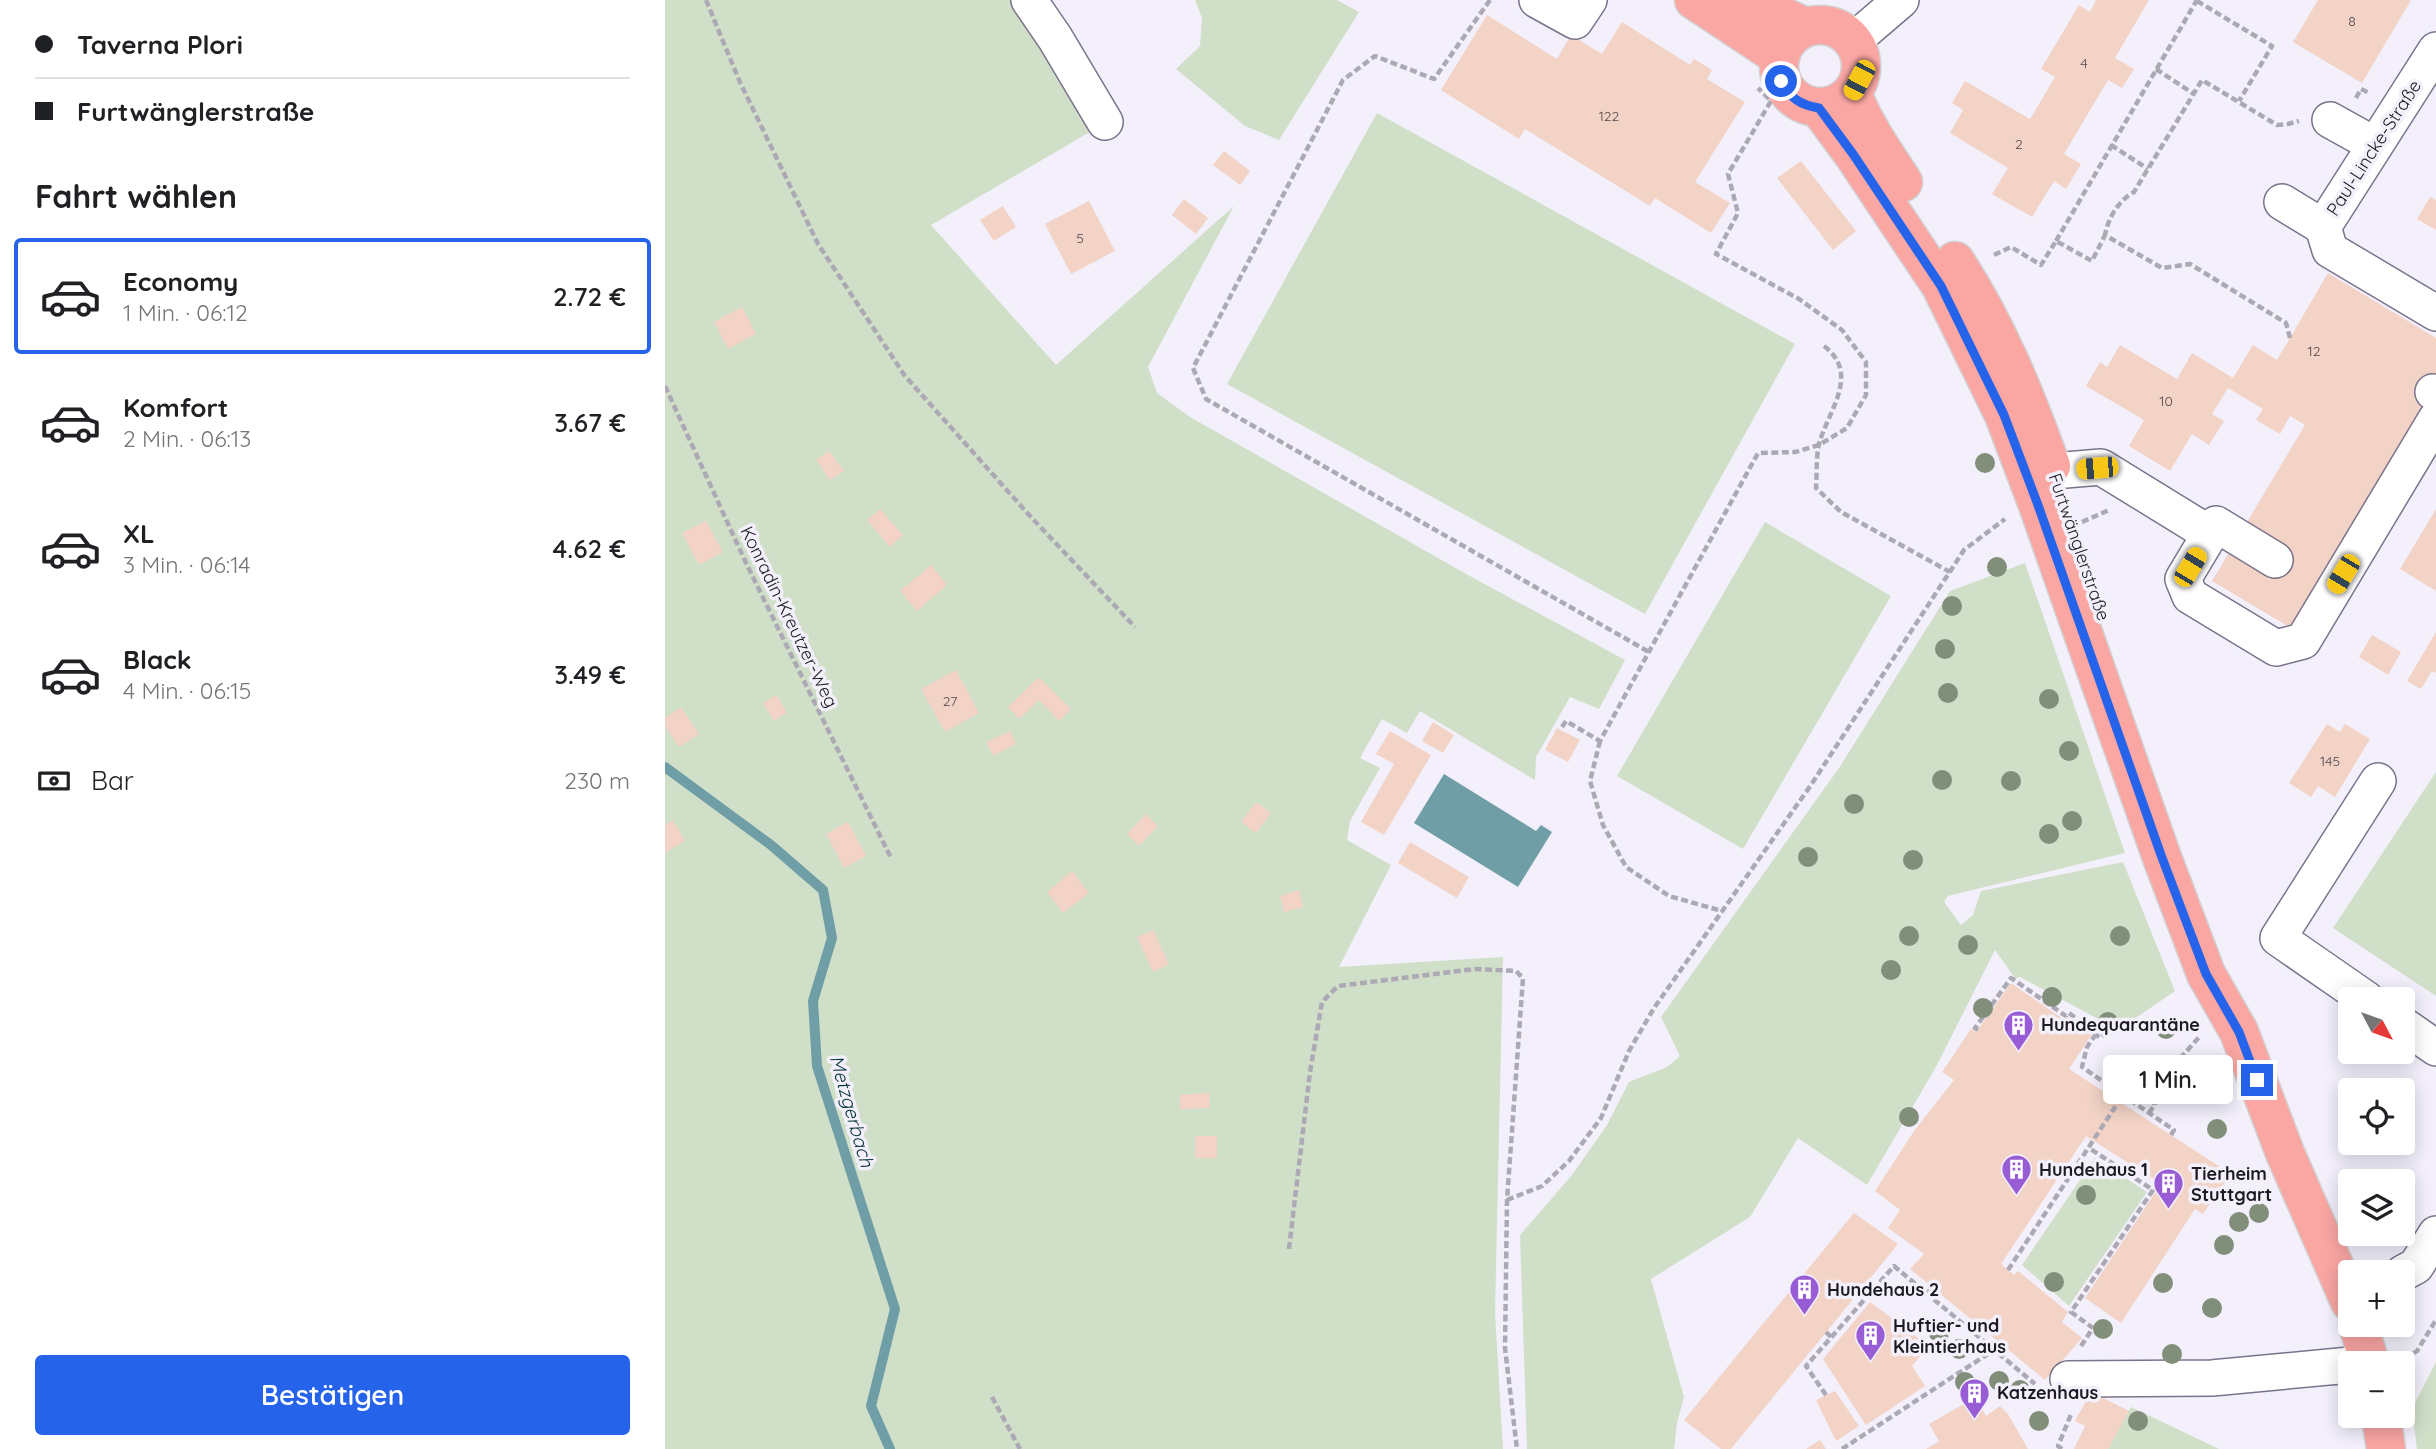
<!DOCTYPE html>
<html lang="de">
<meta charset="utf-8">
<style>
body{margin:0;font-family:Quicksand,sans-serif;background:#f6f6f6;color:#202124;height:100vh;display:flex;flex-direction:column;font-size:26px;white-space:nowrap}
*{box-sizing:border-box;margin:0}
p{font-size:23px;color:#757577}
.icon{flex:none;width:38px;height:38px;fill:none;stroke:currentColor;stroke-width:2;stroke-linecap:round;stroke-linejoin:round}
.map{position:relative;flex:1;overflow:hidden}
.sheet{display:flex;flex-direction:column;background:#fff;width:665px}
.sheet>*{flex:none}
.banner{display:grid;align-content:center;height:154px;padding:0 35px;background:#fff}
.needle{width:46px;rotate:131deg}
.controls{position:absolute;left:1673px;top:987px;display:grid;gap:14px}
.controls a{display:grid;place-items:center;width:77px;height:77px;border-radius:7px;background:#fff;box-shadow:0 4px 18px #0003;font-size:35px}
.end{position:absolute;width:32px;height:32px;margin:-16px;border:9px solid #2563eb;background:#fff;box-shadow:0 0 0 4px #fff}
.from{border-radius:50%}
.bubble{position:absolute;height:49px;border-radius:7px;background:#fff;box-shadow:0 4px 18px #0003;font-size:23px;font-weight:600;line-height:49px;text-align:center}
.car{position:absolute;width:21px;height:42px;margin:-21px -10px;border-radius:9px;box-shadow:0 0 5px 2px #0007;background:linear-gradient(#f5c518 24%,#345 0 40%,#f5c518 0 76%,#345 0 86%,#f5c518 0)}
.banner b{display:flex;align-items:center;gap:24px;height:66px;font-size:26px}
.banner b+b{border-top:2px solid #e0e0e0}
.banner i{width:18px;height:18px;background:#202124}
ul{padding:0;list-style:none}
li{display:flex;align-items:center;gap:21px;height:116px;margin:0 14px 10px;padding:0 21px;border:4px solid transparent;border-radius:7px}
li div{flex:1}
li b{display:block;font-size:26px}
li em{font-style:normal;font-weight:600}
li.active{border-color:#2563eb}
li>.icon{width:63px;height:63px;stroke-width:1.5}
h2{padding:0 35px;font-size:32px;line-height:84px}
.pay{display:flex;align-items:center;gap:18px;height:77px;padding:0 35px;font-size:26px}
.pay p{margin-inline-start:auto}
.button{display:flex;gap:14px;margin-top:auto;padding:14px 35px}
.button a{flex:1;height:80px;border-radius:7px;background:#2563eb;color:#fff;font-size:28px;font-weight:600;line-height:80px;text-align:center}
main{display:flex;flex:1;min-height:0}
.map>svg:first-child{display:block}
.green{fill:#d0dfc8}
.water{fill:#709ea7}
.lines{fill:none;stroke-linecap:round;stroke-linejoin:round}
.stream{stroke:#709ea7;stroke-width:10}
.building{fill:#f2d3c6}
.minor-casing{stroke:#7a738c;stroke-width:38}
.major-casing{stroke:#d2d1d3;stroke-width:41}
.path{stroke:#aca9b4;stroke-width:4.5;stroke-dasharray:7 3.5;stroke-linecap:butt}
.minor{stroke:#fff;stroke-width:35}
.major{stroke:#faa6a3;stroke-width:38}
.tree{fill:#808e7a}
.route{stroke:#2563eb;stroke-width:9}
.labels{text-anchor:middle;stroke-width:7;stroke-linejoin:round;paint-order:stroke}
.number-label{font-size:14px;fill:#52484c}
.street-label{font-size:18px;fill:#1d1a24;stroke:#f3f0fc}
.poi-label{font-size:18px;font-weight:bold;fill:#1d1a24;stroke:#f3f0fc;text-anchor:start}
.water-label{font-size:19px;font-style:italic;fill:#023138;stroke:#f3f0fc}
</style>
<main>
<section class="sheet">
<div class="banner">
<b><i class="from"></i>Taverna Plori</b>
<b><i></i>Furtwänglerstraße</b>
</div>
<h2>Fahrt wählen</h2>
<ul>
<li class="active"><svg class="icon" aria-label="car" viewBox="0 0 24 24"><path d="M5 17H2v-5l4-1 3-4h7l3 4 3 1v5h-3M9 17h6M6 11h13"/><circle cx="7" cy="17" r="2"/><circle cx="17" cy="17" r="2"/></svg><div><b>Economy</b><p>1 Min. · 06:12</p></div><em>2.72 €</em></li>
<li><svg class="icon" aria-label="car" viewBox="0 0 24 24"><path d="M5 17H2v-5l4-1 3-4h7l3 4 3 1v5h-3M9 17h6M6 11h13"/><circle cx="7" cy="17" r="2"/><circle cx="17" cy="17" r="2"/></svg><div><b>Komfort</b><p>2 Min. · 06:13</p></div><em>3.67 €</em></li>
<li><svg class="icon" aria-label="car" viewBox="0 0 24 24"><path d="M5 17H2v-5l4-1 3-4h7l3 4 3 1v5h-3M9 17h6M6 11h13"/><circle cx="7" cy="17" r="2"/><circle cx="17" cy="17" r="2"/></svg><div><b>XL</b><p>3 Min. · 06:14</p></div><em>4.62 €</em></li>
<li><svg class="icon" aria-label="car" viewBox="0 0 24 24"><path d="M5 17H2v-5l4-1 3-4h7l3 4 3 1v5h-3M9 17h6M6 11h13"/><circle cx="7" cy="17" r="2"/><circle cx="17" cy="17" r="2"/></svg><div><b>Black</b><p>4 Min. · 06:15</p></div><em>3.49 €</em></li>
</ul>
<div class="pay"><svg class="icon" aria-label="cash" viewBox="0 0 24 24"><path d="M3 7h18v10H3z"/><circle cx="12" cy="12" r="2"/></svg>Bar<p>230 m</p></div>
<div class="button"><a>Bestätigen</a></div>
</section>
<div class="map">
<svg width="1771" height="1449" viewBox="0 0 1771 1449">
<rect width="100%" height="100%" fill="#f3f0fc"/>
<!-- green -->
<g class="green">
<path d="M0,0H348L430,129L266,225L391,365L569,206L483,367L492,393L525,417L803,575L960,660L934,709L905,697L871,757L870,780L755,711L742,733L717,719L695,758L715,768L685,821L682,840L726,865L674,967L838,957L830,1313L838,1449H0Z"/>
<path d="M530,0H672L694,12L614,140L580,126L511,69L535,46L537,18Z"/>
<path d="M712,113L1130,344L980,614L562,384Z"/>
<path d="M1100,522L1226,596L1078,849L952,776Z"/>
<path d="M1360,563L1460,853L1283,896L1279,902L1296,925L1308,915L1316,891L1458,862L1510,991L1446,1035L1437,1021L1355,977L1350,978L1330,950L1272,1065L1202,1185L1133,1138L1085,1217L986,1279L1019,1397L1012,1423L1009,1449H862L855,1235L907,1175L942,1125L964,1082L1002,1067L1015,1056L996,1017L1174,768L1285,591Z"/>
<path d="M1771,772V996L1668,928Z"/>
<path d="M1430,1158L1482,1192L1404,1306L1357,1265Z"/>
<path d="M1771,1362V1449H1752L1747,1409Z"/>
<path d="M1466,1407L1554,1449H1443Z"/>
</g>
<!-- water -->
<path class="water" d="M779,774L871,831L876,825L887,832L853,887L749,823Z"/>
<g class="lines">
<!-- stream -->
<path class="stream" d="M0,767L106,845L158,890L167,938L148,1001L152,1066L230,1309L206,1406L225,1449"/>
</g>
<!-- building -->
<g class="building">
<path d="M1431,0H1484L1450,58L1469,69L1457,88L1443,80L1399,154L1416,164L1401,189L1389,181L1367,217L1327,194L1343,168L1285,133L1298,110L1287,103L1300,81L1365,119L1390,77L1376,69L1414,5L1425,12Z"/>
<path d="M1653,0H1746L1697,83L1628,42Z"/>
<path d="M822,15L892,59L906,35L937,54L957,22L1025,65L1029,59L1047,70L1042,79L1080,102L1030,182L1065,203L1046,233L990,198L985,206L860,129L854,139L776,90Z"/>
<path d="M559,151L585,171L575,185L548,165Z"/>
<path d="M1136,161L1191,231L1168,250L1112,178Z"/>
<path d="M1765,197L1771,200V230L1752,219Z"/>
<path d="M519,199L543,218L531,234L507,215Z"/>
<path d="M424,201L450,251L406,274L380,224Z"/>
<path d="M338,206L351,227L329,241L315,220Z"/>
<path d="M1663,273L1771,338V387L1626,628L1547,581L1640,425L1625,416L1615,434L1591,420L1598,409L1563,388L1547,414L1559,421L1544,445L1527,434L1505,471L1464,446L1479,420L1421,386L1435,362L1442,367L1455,345L1512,379L1527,353L1568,378L1588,345L1612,360Z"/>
<path d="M77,307L91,334L63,349L49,322Z"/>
<path d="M164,451L179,471L165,480L151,460Z"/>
<path d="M215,509L238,535L225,547L202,520Z"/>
<path d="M1771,509V591L1735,569Z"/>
<path d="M41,521L58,552L34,565L17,533Z"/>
<path d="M266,565L282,585L252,611L235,591Z"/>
<path d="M1771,632V673L1767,671L1756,689L1742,681Z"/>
<path d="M1707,635L1736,652L1723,675L1694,657Z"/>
<path d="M291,670L314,713L280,732L256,689Z"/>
<path d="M374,677L406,709L394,721L374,700L354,719L343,707Z"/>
<path d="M111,695L122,712L109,721L98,703Z"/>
<path d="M16,707L34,734L14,747L0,726V718Z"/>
<path d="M768,722L789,735L778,753L757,741Z"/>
<path d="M1662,724L1675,732L1680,724L1705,739L1670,797L1653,786L1646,797L1624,783Z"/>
<path d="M892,728L915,740L903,762L880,750Z"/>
<path d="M345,731L351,744L328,756L321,742Z"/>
<path d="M725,731L766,755L719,835L696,822L729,764L711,754Z"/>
<path d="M591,802L606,813L591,833L576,822Z"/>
<path d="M481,814L493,826L474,846L462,834Z"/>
<path d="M8,820L20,841L0,853V825Z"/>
<path d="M183,822L201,856L179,868L161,834Z"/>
<path d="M745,842L804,877L792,898L733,863Z"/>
<path d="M407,871L424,893L398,913L382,892Z"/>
<path d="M634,890L638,907L619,912L615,896Z"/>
<path d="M488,930L504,964L488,972L472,937Z"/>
<path d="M1346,983L1401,1021L1404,1017L1427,1034L1404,1069L1566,1174L1538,1214L1530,1209L1456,1323L1420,1298L1496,1184L1421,1136L1336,1264L1349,1275L1353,1271L1403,1312L1397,1322L1417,1338L1380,1380L1245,1269L1259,1254L1223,1228L1235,1210L1210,1191L1249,1131L1289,1080L1277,1072L1306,1029L1311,1032Z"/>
<path d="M544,1093L545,1108L515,1109V1095Z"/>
<rect x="530" y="1136" width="22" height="22"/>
<path d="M1189,1213L1233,1244L1066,1449H1056L1019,1420Z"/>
<path d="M1205,1302L1264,1346L1247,1366L1260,1386L1201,1425L1158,1359Z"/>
<path d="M1170,1391L1194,1426L1171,1441L1151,1400Z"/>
<path d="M1426,1392L1464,1411L1443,1449H1409L1420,1426L1410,1421Z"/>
<path d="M1311,1397L1321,1416L1335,1406L1343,1414L1363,1449H1261L1274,1441L1264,1424Z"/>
<path d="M1155,1440L1161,1449H1141Z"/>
</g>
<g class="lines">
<defs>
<g id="minor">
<path d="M364,0L390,38L440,122"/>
<path d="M872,0L910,21L924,0"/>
<path d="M1188,41L1236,0"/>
<path d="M1771,50L1658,227L1665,250L1771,313"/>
<path d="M1665,120L1710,145"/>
<path d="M1617,202L1658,227"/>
<path d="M1768,392L1771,393"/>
<path d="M1388,471L1436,467L1545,534"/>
<path d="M1610,560L1551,524L1518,579L1525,596L1611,648L1638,641L1771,419"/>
<path d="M1701,999L1613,938L1713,781"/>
<path d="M1738,1025L1771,1048"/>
<path d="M1738,1273L1751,1266L1771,1234"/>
<path d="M1403,1379L1547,1378L1685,1365"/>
</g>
<g id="major">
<path d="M1029,0L1115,57"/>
<path d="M1084,0L1140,27"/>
<circle cx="1155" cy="66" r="41"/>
<path d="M1187,93C1199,125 1219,153 1238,182"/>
<path d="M1154,108L1188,154L1276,286L1339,415L1373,505L1496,855L1541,974L1574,1032L1620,1153L1685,1302"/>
<path d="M1290,261C1332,325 1360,394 1386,466"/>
<path d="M1693,1325L1705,1363"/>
<path d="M1716,1416L1721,1449"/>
</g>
</defs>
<!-- minor casing -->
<use href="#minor" class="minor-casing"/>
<!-- major casing -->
<use href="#major" class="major-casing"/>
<!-- path -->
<g class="path">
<path d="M41,0L74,80L153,244L240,376L365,516L470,627"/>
<path d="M825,0L769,79L710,56L678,80L528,368L541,399L984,652"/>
<path d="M1532,1L1607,46L1574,101"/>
<path d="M1491,69L1529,94"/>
<path d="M1691,98L1696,89L1704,93"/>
<path d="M1446,145L1483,169"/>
<path d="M1391,241L1532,0"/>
<path d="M1329,255L1346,247L1376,265L1391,241L1427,261L1440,235"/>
<path d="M1625,338L1621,323L1525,264L1497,268L1440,235C1443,218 1454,200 1469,192L1537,80L1612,125L1623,124L1634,121"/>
<path d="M1159,346C1196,374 1163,411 1154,444C1151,457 1152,474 1151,488L1176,512L1285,572"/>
<path d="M0,386L81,563L226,858"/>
<path d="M1417,522L1444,510"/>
<path d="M897,727L901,721L935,741L1093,453L1130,452L1154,445L1182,428L1201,395V362L1177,330L1134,299L1051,254L1073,213L1063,174L1106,101L1093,88"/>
<path d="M935,741L925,781L938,825L961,867L1004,896L1057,911"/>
<path d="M1313,1030L1310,1028L1346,978L1401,1016L1404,1013L1435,1038L1441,1033L1444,1037"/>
<path d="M1431,1034L1422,1047L1417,1067L1509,1130L1506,1135"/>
<path d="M1484,1113L1490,1104L1481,1097L1535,1036"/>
<path d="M842,1200L877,1186L904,1161L936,1118L964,1051L989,1008L1146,785L1299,550L1340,519"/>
<path d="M624,1249L645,1072L657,1002L673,986L810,969L851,971L858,978L842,1200L840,1348L852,1449"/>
<path d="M1343,1270L1458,1095"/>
<path d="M1262,1294L1267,1287"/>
<path d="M1161,1332L1166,1337"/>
<path d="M1416,1346L1428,1328L1406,1312L1488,1190L1424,1148"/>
<path d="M1740,1359L1752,1351L1771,1320"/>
<path d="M1161,1395L1141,1366L1229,1266L1370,1384"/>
<path d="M327,1397L355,1449"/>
<path d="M1177,1449L1329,1350"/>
<path d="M1397,1449L1393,1446L1407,1412"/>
</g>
<!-- minor -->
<use href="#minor" class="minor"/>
<!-- major -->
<use href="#major" class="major"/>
</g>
<!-- trees -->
<g class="tree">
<circle cx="1320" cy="463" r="10"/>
<circle cx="1332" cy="567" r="10"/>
<circle cx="1287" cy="606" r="10"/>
<circle cx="1280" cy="649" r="10"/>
<circle cx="1283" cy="693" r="10"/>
<circle cx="1384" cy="699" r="10"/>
<circle cx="1404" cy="751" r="10"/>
<circle cx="1277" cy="780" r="10"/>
<circle cx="1346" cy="781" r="10"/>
<circle cx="1189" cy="804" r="10"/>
<circle cx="1407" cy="821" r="10"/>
<circle cx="1384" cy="834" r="10"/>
<circle cx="1143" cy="857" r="10"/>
<circle cx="1248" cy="860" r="10"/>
<circle cx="1244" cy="936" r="10"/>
<circle cx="1455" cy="936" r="10"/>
<circle cx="1303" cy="945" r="10"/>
<circle cx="1226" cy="970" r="10"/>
<circle cx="1387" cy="997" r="10"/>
<circle cx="1318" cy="1008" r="10"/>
<circle cx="1443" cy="1022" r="10"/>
<circle cx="1501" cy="1029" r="10"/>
<circle cx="1532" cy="1071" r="10"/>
<circle cx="1244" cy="1117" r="10"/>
<circle cx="1552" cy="1129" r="10"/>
<circle cx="1421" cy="1195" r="10"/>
<circle cx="1594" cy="1213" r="10"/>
<circle cx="1574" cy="1222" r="10"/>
<circle cx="1559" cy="1245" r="10"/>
<circle cx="1389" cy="1282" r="10"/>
<circle cx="1498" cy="1283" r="10"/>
<circle cx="1547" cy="1308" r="10"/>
<circle cx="1438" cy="1329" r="10"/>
<circle cx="1274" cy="1333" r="10"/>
<circle cx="1294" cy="1349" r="10"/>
<circle cx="1507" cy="1354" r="10"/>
<circle cx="1334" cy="1381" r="10"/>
<circle cx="1300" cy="1382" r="10"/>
<circle cx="1355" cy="1390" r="10"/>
<circle cx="1374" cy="1421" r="10"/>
<circle cx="1473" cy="1421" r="10"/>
</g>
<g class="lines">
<!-- route -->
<path class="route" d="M1116,81C1125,98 1135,105 1154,108L1188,154L1276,286L1339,415L1373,505L1496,855L1541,974L1574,1032L1592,1080"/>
</g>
<!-- icons -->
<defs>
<symbol id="building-pin" viewBox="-11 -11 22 30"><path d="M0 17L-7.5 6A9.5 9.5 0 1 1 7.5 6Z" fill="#985dd5" stroke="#f3f0fc"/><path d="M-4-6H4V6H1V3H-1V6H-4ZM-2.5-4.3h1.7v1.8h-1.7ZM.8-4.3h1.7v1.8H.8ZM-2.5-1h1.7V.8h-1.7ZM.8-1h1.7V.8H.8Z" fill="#fff"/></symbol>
</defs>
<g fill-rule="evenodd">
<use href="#building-pin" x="1336" y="1008" width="35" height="47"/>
<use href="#building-pin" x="1334" y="1152" width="35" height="47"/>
<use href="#building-pin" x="1486" y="1166" width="35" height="47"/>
<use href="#building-pin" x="1122" y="1272" width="35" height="47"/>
<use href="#building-pin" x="1188" y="1318" width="35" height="47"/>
<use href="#building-pin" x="1292" y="1376" width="35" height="47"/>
</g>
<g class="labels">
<!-- number labels -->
<g class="number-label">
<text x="1687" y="26">8</text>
<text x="1419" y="68">4</text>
<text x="944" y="121">122</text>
<text x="1354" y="149">2</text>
<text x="415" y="243">5</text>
<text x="1649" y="356">12</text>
<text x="1501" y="406">10</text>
<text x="285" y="706">27</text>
<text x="1665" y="766">145</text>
</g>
<!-- street labels -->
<g class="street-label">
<text transform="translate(1709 148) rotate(-57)" y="6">Paul-Lincke-Straße</text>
<text transform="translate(1414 547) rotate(71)" y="6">Furtwänglerstraße</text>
<text transform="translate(124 617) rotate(64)" y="6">Konradin-Kreutzer-Weg</text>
</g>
<!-- poi labels -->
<g class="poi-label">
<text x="1376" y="1031">Hundequarantäne</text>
<text x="1374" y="1176">Hundehaus 1</text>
<text x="1526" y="1180">Tierheim<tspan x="1526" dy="21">Stuttgart</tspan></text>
<text x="1162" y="1296">Hundehaus 2</text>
<text x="1228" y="1332">Huftier- und<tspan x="1228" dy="21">Kleintierhaus</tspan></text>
<text x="1332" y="1399">Katzenhaus</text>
</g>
<!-- water labels -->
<g class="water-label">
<text transform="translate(187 1111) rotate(74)" y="7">Metzgerbach</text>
</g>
</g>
</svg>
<div class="controls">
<a><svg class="needle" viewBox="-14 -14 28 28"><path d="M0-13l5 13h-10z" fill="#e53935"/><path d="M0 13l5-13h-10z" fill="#757577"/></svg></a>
<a><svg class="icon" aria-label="locate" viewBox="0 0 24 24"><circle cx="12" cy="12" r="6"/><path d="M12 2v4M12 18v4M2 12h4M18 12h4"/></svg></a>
<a><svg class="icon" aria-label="layers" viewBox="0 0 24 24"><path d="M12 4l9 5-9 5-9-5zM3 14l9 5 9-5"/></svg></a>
<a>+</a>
<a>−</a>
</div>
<i class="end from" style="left:1116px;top:81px"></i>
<i class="end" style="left:1592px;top:1080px"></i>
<div class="bubble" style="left:1438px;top:1055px;width:130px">1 Min.</div>
<i class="car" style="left:1194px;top:80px;rotate:208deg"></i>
<i class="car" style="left:1432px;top:468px;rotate:265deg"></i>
<i class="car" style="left:1525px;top:567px;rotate:31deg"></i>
<i class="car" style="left:1678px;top:574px;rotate:211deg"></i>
</div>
</main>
